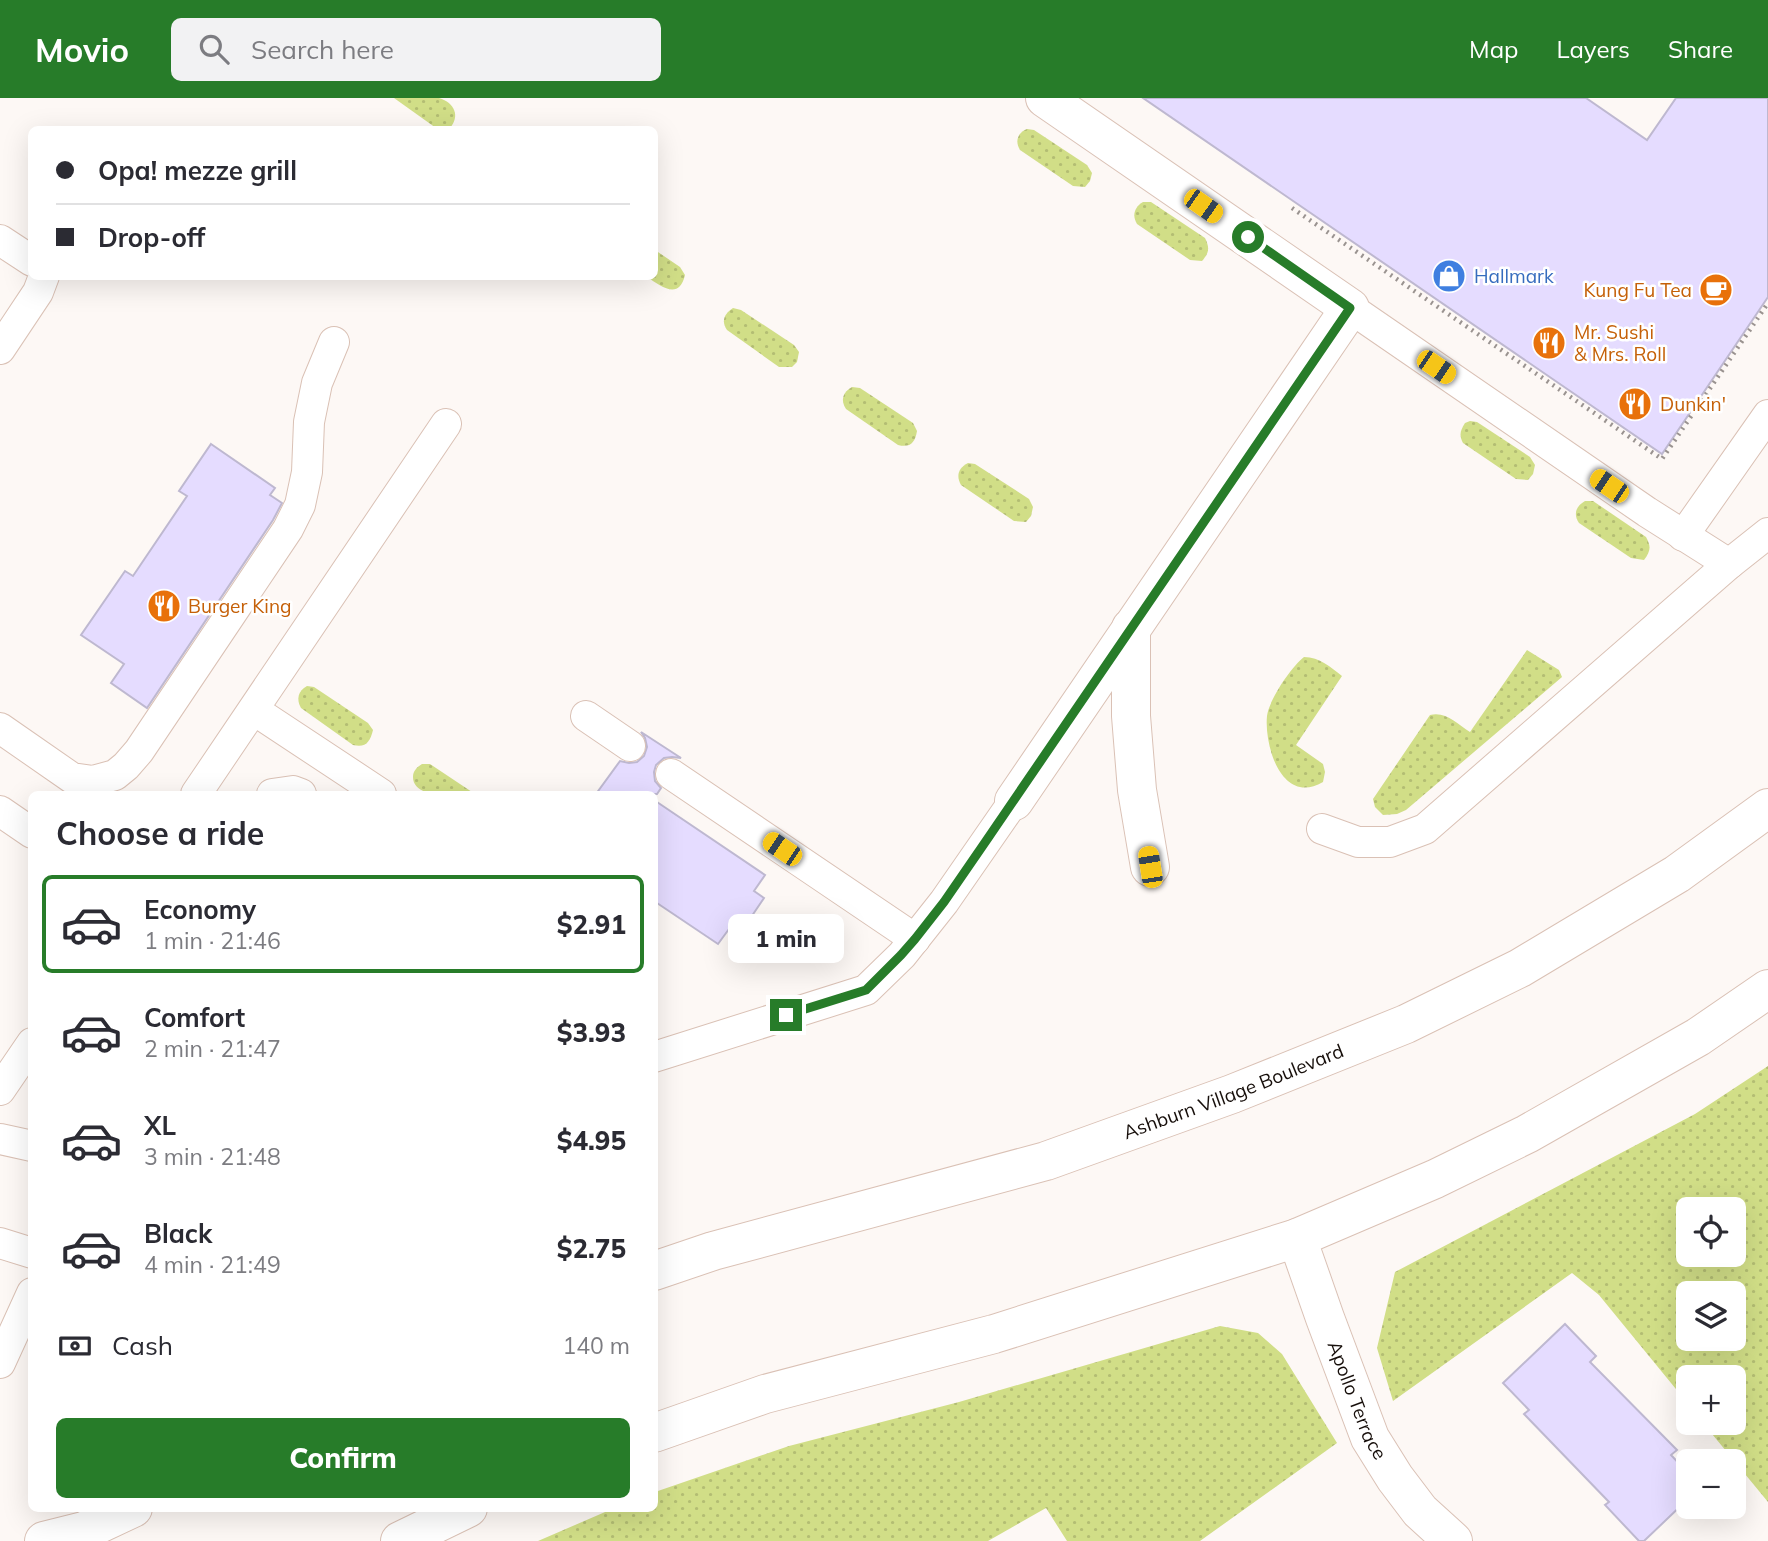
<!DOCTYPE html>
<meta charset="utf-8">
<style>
body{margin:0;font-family:Mulish,sans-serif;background:#f2f2f3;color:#2b2b33;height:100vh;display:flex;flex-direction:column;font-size:26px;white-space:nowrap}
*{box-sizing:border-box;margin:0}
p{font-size:23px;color:#7c7c81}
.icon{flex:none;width:38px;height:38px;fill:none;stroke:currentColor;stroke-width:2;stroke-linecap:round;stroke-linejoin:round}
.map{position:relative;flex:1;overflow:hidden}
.side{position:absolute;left:28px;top:693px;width:630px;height:721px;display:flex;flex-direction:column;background:#fff;border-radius:10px;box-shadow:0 7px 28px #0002}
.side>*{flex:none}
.hud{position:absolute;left:28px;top:28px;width:630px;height:154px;border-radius:10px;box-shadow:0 7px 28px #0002;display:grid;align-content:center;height:154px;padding:0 28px;background:#fff}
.tools{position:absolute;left:1676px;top:1099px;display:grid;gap:14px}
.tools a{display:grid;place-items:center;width:70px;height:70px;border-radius:10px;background:#fff;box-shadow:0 7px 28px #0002;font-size:35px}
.end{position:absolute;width:32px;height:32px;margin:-16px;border:9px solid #277c29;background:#fff;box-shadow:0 0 0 4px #fff}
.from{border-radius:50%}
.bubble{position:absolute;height:49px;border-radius:10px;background:#fff;box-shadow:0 7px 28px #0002;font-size:23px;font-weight:800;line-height:49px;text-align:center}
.car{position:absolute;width:21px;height:42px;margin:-21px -10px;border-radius:9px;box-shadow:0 0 5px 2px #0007;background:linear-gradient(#f5c518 24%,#345 0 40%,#f5c518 0 76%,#345 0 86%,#f5c518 0)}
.hud b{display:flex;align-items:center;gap:24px;height:66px;font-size:26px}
.hud b+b{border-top:2px solid #e1e1e2}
.hud i{width:18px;height:18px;background:#2b2b33}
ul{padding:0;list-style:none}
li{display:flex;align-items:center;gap:21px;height:98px;margin:0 14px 10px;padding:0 14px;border:4px solid transparent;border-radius:10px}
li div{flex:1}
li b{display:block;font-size:26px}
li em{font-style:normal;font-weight:800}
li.on{border-color:#277c29}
li>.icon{width:63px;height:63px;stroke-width:1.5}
h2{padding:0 28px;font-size:32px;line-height:84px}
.pay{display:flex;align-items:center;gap:18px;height:77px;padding:0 28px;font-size:26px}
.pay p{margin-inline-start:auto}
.primary-button{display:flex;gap:14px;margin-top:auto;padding:14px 28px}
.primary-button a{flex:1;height:80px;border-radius:10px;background:#277c29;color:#fff;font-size:28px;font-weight:800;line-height:80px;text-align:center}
header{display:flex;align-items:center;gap:42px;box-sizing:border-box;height:98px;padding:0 35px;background:#277c29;color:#fff}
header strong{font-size:33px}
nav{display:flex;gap:38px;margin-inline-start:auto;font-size:24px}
.search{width:490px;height:63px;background:#f2f2f3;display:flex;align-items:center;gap:18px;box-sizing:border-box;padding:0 24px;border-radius:10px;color:#7c7c81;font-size:26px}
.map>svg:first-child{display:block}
.grass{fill:url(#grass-dots);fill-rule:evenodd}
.building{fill:#e5dcff;stroke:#beb8d0;stroke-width:2}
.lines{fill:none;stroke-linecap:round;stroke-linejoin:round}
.lane-casing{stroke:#dac1b5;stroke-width:32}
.street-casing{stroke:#dac1b5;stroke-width:40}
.secondary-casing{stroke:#dac1b5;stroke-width:40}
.path{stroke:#9a9390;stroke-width:4.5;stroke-dasharray:2 5;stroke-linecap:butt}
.lane{stroke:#fff;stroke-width:30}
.street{stroke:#fff;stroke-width:38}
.secondary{stroke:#fff;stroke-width:38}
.route{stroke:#277c29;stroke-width:9}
.labels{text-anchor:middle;stroke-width:5;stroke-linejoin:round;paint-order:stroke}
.shop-label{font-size:19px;fill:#366cbe;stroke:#fff;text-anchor:start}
.food-label{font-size:19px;fill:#c56008;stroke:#fff;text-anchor:start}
.street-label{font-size:19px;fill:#160e0a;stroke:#fff}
</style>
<header>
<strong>Movio</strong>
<div class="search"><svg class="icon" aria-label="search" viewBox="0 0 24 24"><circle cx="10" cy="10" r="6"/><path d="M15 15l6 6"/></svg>Search here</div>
<nav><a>Map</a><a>Layers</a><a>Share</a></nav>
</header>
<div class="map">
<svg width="1768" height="1443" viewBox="0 0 1768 1443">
<defs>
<pattern id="grass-dots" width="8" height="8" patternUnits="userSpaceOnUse" patternTransform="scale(1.75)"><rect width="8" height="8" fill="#d1de87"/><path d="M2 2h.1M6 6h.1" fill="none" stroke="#b3bd73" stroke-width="1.8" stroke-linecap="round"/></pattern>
</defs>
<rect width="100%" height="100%" fill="#fdf8f5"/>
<!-- grass -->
<g class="grass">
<path d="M394,0C403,0 432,0 439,0C455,5 460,18 450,30H436Z"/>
<path d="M1027,31L1034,32L1087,67L1092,75L1090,83L1085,89L1073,88L1020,52C1015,44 1017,35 1027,31Z"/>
<path d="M1143,104H1151L1205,140C1210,150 1209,155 1202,163L1190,162L1137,126C1132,118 1134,109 1143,104Z"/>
<path d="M655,152L680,169L685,177C679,203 661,188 647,179L654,178Z"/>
<path d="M733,210L741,212L794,247L799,254L797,264L792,269H779L727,232C721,223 724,216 733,210Z"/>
<path d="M852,289L860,290L913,325L917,333C915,345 910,350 898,347L846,311C840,302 843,294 852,289Z"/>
<path d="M1470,323L1477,324L1530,359L1535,367L1533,376L1528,382L1516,381L1463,345C1459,337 1460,333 1465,325Z"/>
<path d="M968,365L975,366L1029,401L1033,409L1031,418L1026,424L1014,423L961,387C956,378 958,370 968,365Z"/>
<path d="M1585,403H1593L1646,439C1651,448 1651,453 1644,462L1631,460L1579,425C1573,416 1576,408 1585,403Z"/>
<path d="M1527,552L1559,572L1562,579L1406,712L1397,716L1383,717L1375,709L1373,701L1430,617C1446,613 1457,626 1470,634Z"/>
<path d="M1304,559C1320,559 1330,569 1342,578L1296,647L1323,666L1325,674L1323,684C1282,708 1264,648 1267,618C1269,602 1291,569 1304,559Z"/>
<path d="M307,588L314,589L368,625L373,632C370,644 366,650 353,647L301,610C296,601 298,593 307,588Z"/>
<path d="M422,666H430L475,696C460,697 413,702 413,679C413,673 417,669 422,666Z"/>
<path d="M1768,968V1404L1703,1325H1734V1279H1689V1307L1599,1197L1572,1175L1393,1303L1377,1250L1395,1174L1695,1016ZM1689,1111H1734V1157H1689ZM1689,1195H1734V1241H1689Z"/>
<path d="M1220,1228L1258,1235L1282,1256L1337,1345L1200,1443H1067L1046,1410L988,1443H538L612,1411L654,1410L655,1394L789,1348L959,1304Z"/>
</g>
<!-- building -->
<g class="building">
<path d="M1143,0H1586L1647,42L1676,0H1768V199L1662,356Z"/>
<path d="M211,346L275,390L270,397L282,405L273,422L147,610L111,585L124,566L81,537L125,473L133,478L187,398L179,393Z"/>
<path d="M641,634L681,660L672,659L664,660L656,667L654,674L655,683L661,690L657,696H596L620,663L629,665L637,664L644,658L647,649L645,640Z"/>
<path d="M654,702L765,777L754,793L764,800L739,837L729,831L718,846L654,803Z"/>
<path d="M1565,1226L1596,1258L1590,1264L1677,1352L1671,1357L1689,1376V1400L1644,1443H1639L1605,1407L1609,1404L1524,1316L1529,1312L1503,1285Z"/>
</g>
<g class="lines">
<defs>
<g id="lane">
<path d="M0,142L32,163"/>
<path d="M0,251L38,194L44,178"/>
<path d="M1683,438L1768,317"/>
<path d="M1729,466L1768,435"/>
<path d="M254,612L381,696"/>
<path d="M586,618L630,648"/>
<path d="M0,630L72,680L93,683L115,677L126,668L139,653L288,431L300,407L307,374L309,324L317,285L334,244"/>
<path d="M671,676L915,841"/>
<path d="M196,696L446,326"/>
<path d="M272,696L293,693L301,696"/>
<path d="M0,713L32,735"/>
<path d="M1322,731L1358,744H1390L1425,731L1729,466L1647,414L1350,210"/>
<path d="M654,959L866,892L902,857L944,804L1014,703"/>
<path d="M0,992L32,945"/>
<path d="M0,1041L32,1048"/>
<path d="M0,1145L32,1155"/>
<path d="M0,1265L32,1195"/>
</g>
<g id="street">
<path d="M1131,530V618L1137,692L1150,769"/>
<path d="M1014,703L1350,210L1045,0"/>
<path id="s1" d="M1297,1140L1325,1220L1370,1340L1395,1380L1420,1413L1453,1443"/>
</g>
<g id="secondary">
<path id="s2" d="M654,1173L713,1153L1046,1063L1232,996L1406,926L1520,870L1677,776L1768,710"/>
<path d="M654,1335L765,1296L994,1236L1297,1140L1435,1081L1527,1036L1698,939L1768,891"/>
<path d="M44,1443L84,1433L133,1410"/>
<path d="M400,1443L468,1410"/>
</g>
</defs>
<!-- lane casing -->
<use href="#lane" class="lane-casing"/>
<!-- street casing -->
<use href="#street" class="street-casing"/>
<!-- secondary casing -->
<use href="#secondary" class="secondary-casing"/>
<!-- path -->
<path class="path" d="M1292,110L1662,361L1768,205"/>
<!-- lane -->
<use href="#lane" class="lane"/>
<!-- street -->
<use href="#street" class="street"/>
<!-- secondary -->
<use href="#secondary" class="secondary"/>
</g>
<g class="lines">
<!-- route -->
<path class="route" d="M786,917L866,892L901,857L915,841L944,804L986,743L1350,210L1248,139"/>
</g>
<!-- icons -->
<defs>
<symbol id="shop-disc" viewBox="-11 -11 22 22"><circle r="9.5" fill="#3f7fe0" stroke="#fff"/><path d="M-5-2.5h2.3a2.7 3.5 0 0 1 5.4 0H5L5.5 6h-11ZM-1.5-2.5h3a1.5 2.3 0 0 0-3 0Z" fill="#fff"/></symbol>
<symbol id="cafe-disc" viewBox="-11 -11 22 22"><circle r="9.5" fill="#e8710a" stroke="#fff"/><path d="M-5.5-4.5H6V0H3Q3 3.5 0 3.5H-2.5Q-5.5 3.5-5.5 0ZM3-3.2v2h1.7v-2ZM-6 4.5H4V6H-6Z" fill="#fff"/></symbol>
<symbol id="restaurant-disc" viewBox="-11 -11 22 22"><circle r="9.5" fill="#e8710a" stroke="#fff"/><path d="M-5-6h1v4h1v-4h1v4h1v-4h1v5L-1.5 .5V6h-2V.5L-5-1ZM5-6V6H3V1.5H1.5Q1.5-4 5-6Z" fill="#fff"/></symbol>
</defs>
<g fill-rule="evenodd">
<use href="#shop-disc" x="1430" y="159" width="38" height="38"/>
<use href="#cafe-disc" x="1697" y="173" width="38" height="38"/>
<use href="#restaurant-disc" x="1530" y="226" width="38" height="38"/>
<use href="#restaurant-disc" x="1616" y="287" width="38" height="38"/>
<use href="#restaurant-disc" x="145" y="489" width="38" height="38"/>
</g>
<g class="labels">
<!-- shop labels -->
<g class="shop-label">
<text x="1474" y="185">Hallmark</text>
</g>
<!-- food labels -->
<g class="food-label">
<text x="1692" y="199" text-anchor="end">Kung Fu Tea</text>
<text x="1574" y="241">Mr. Sushi<tspan x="1574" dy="22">&amp; Mrs. Roll</tspan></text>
<text x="1660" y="313">Dunkin'</text>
<text x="188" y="515">Burger King</text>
</g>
<!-- street labels -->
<g class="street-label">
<text dy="7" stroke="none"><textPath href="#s2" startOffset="607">Ashburn Village Boulevard</textPath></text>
<text dy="7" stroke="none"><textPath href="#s1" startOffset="173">Apollo Terrace</textPath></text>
</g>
</g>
</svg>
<div class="tools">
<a><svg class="icon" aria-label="locate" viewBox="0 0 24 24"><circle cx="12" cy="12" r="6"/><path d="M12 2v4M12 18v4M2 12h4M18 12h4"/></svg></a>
<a><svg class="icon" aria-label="layers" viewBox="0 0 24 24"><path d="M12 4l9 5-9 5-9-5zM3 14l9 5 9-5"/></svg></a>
<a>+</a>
<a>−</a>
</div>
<i class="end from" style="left:1248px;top:139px"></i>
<i class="end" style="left:786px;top:917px"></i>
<div class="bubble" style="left:728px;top:816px;width:116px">1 min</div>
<i class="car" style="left:1203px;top:108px;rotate:125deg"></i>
<i class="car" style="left:1436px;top:269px;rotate:124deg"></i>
<i class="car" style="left:1609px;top:388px;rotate:304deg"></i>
<i class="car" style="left:782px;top:751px;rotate:304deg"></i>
<i class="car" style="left:1150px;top:769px;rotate:351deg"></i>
<div class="hud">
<b><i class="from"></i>Opa! mezze grill</b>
<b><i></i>Drop-off</b>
</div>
<section class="side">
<h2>Choose a ride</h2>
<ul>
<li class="on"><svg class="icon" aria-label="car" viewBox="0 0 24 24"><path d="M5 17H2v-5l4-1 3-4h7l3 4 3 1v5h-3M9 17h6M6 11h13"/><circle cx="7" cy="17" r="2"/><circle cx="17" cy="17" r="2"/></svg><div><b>Economy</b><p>1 min · 21:46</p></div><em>$2.91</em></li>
<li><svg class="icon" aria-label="car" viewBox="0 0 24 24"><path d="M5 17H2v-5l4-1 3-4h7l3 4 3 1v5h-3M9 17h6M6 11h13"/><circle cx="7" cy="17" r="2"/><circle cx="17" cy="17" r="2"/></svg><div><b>Comfort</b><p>2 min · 21:47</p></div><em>$3.93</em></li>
<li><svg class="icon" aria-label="car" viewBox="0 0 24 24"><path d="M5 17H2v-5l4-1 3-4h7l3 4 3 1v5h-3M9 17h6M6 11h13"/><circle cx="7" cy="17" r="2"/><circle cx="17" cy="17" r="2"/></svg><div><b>XL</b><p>3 min · 21:48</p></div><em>$4.95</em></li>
<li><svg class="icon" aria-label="car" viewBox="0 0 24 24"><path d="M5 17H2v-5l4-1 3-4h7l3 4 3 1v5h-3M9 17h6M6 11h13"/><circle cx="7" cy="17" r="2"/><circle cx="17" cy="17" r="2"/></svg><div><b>Black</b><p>4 min · 21:49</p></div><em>$2.75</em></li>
</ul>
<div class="pay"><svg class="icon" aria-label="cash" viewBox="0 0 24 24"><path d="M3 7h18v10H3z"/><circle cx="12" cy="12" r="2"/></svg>Cash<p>140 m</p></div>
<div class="primary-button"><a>Confirm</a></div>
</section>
</div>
